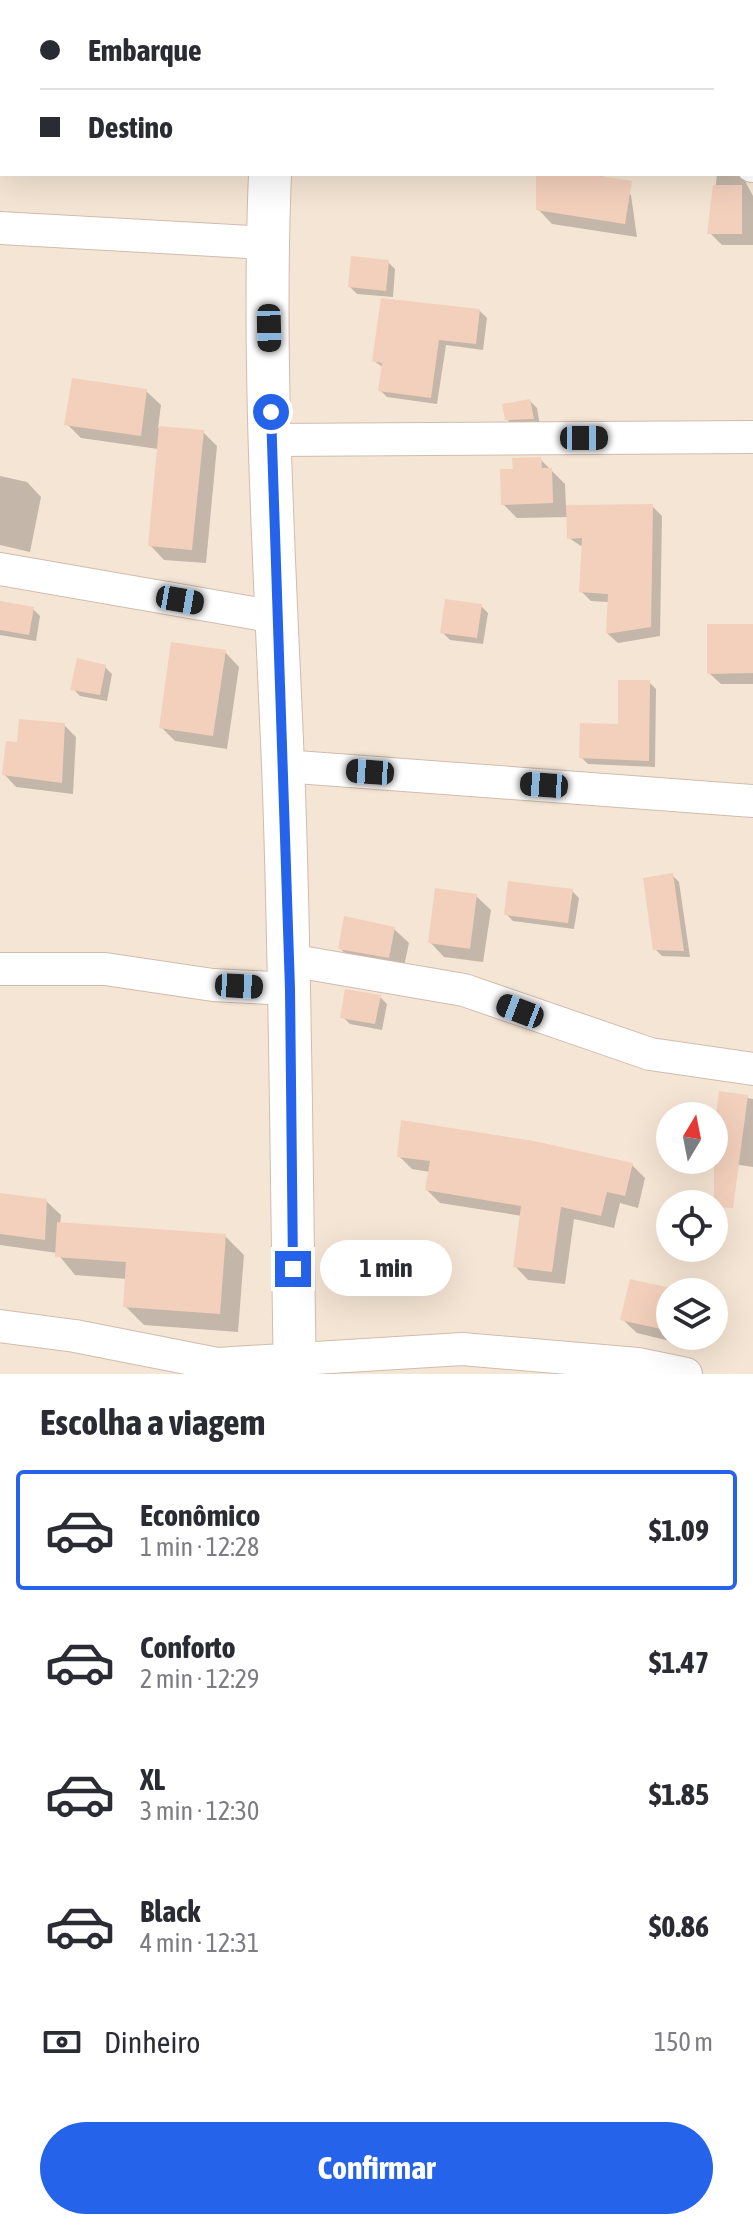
<!DOCTYPE html>
<html lang="pt">
<meta charset="utf-8">
<style>
body{margin:0;font-family:"Asap Condensed",sans-serif;background:#f7f7f7;color:#2b2b33;height:100vh;display:flex;flex-direction:column;font-size:30px;white-space:nowrap}
*{box-sizing:border-box;margin:0}
p{font-size:26px;color:#7c7c81}
.icon{flex:none;width:44px;height:44px;fill:none;stroke:currentColor;stroke-width:2;stroke-linecap:round;stroke-linejoin:round}
.map{position:relative;height:1374px;overflow:hidden}
.drawer{display:flex;flex-direction:column;background:#fff;flex:1}
.drawer>*{flex:none}
.hud{position:absolute;left:0px;top:0px;width:754px;height:176px;box-shadow:0 8px 32px #0002;display:grid;align-content:center;height:176px;padding:0 40px;background:#fff}
.needle{width:52px;rotate:10deg}
.buttons{position:absolute;left:656px;top:1102px;display:grid;gap:16px}
.buttons a{display:grid;place-items:center;width:72px;height:72px;border-radius:50%;background:#fff;box-shadow:0 8px 32px #0002;font-size:40px}
.end{position:absolute;width:36px;height:36px;margin:-18px;border:10px solid #2563eb;background:#fff;box-shadow:0 0 0 4px #fff}
.from{border-radius:50%}
.bubble{position:absolute;height:56px;border-radius:28px;background:#fff;box-shadow:0 8px 32px #0002;font-size:26px;font-weight:700;line-height:56px;text-align:center}
.car{position:absolute;width:24px;height:48px;margin:-24px -12px;border-radius:10px;box-shadow:0 0 6px 2px #0007;background:linear-gradient(#222 24%,#8ab4d8 0 40%,#222 0 76%,#8ab4d8 0 86%,#222 0)}
.hud b{display:flex;align-items:center;gap:28px;height:76px;font-size:30px}
.hud b+b{border-top:2px solid #e1e1e2}
.hud i{width:20px;height:20px;background:#2b2b33}
ul{padding:0;list-style:none}
li{display:flex;align-items:center;gap:24px;height:120px;margin:0 16px 12px;padding:0 24px;border:4px solid transparent;border-radius:8px}
li div{flex:1}
li b{display:block;font-size:30px}
li em{font-style:normal;font-weight:700}
li.on{border-color:#2563eb}
li>.icon{width:72px;height:72px;stroke-width:1.5}
h2{padding:0 40px;font-size:36px;line-height:96px}
.pay{display:flex;align-items:center;gap:20px;height:88px;padding:0 40px;font-size:30px}
.pay p{margin-inline-start:auto}
.button{display:flex;gap:16px;margin-top:auto;padding:16px 40px}
.button a{flex:1;height:92px;border-radius:48px;background:#2563eb;color:#fff;font-size:32px;font-weight:700;line-height:92px;text-align:center}
.map>svg:first-child{display:block}
.residential{fill:#f5e5d4;fill-rule:evenodd}
.shadow{fill:#0003}
.building{fill:#f3d0bc}
.lines{fill:none;stroke-linecap:round;stroke-linejoin:round}
.minor-casing{stroke:#d1bcad;stroke-width:34}
.tertiary-casing{stroke:#d1bcad;stroke-width:44}
.minor{stroke:#fff;stroke-width:32}
.tertiary{stroke:#fff;stroke-width:42}
.route{stroke:#2563eb;stroke-width:10}
</style>
<div class="map">
<svg width="753" height="1374" viewBox="0 0 753 1374">
<rect width="100%" height="100%" fill="#fdf3e6"/>
<!-- residential -->
<path class="residential" d="M0,0H753V1374H0ZM2,2H752V174H2ZM670,1116H714V1160H670ZM670,1204H714V1248H670ZM670,1292H714V1336H670Z"/>
<!-- shadow -->
<g class="shadow">
<rect x="158" y="0" width="43" height="2"/>
<path d="M410,0H482V2Z"/>
<rect x="511" y="0" width="96" height="2"/>
<path d="M667,0H735V2H669Z"/>
<path d="M538,174H603V178L617,180L631,195L637,237L552,224L538,209Z"/>
<path d="M717,174H747L744,179L753,196V245H722L710,233Z"/>
<path d="M388,262L395,269L393,297L357,294L350,287Z"/>
<path d="M480,311L487,318L483,350L446,345L437,404L387,397L380,390L384,368L374,361Z"/>
<path d="M146,391L161,405L158,428L203,432L217,446L206,563L164,560L150,545L158,449L81,438L67,424Z"/>
<path d="M530,401L537,408L540,426H514L507,419Z"/>
<path d="M540,459L565,484L566,507L652,506L662,516L660,636L618,643L608,634L609,602L591,601L581,591L584,548L569,538V517L517,518L503,504L516,471Z"/>
<path d="M0,476L27,482L41,497L30,552L0,545Z"/>
<path d="M0,603L33,609L40,616L36,641L0,635Z"/>
<path d="M481,606L488,613L483,644L450,640L443,633Z"/>
<path d="M753,626V684H721L709,673Z"/>
<path d="M225,652L239,667L227,749L175,741L161,727Z"/>
<path d="M105,667L112,674L107,701L80,696L73,689Z"/>
<path d="M649,682L656,689L655,767L588,764L581,757L620,726Z"/>
<path d="M64,725L76,737L73,794L16,787L4,774L19,745Z"/>
<path d="M672,875L679,882L690,957L662,956L655,949Z"/>
<path d="M572,891L579,898L574,929L513,921L506,914Z"/>
<path d="M476,896L491,910L483,962L444,957L430,942Z"/>
<path d="M394,929L409,943L403,971L354,963L340,948Z"/>
<path d="M380,997L387,1004L382,1030L350,1024L343,1017Z"/>
<path d="M721,1093L753,1099V1167L727,1163L714,1150Z"/>
<path d="M399,1156L632,1165L645,1178L638,1208L620,1203L614,1228L574,1219L565,1284L528,1280L515,1266L522,1216L440,1203L427,1190L430,1172L412,1169Z"/>
<path d="M0,1195L46,1201L61,1215L60,1225L225,1236L244,1255L238,1332L144,1325L125,1306L127,1279L75,1275L57,1253L0,1245Z"/>
<path d="M631,1281L677,1292H670V1336H683L682,1344L637,1333L622,1319Z"/>
</g>
<!-- building -->
<g class="building">
<path d="M536,174H588L632,181L625,224L536,210Z"/>
<path d="M713,185H742V234H707Z"/>
<path d="M351,256L389,260L386,291L348,287Z"/>
<path d="M381,298L480,309L476,344L439,340L431,398L378,391L382,363L372,361Z"/>
<path d="M72,378L147,389L141,436L64,425Z"/>
<path d="M530,399L534,419L505,420L502,404Z"/>
<path d="M159,426L204,430L192,550L148,546Z"/>
<path d="M541,457L542,468H552L553,503L501,505L500,469H513L512,458Z"/>
<path d="M653,504L651,627L606,634L608,594L579,592L582,538L567,539L566,505Z"/>
<path d="M445,599L482,604L477,638L440,633Z"/>
<path d="M0,601L34,607L29,635L0,630Z"/>
<path d="M707,624H753V673L707,674Z"/>
<path d="M171,642L226,650L213,736L159,728Z"/>
<path d="M77,658L106,665L100,695L70,690Z"/>
<path d="M618,680H650L649,761L579,758L580,723L618,724Z"/>
<path d="M19,719L65,723L62,783L2,775L6,741L17,742Z"/>
<path d="M673,873L684,951L653,950L643,878Z"/>
<path d="M508,881L573,889L568,923L504,915Z"/>
<path d="M435,888L477,894L470,949L428,943Z"/>
<path d="M344,916L395,927L389,958L338,949Z"/>
<path d="M345,989L381,995L375,1024L340,1018Z"/>
<path d="M719,1091L748,1095L733,1208L714,1207V1134Z"/>
<path d="M401,1120L534,1141L633,1163L625,1196L607,1192L601,1216L561,1207L552,1272L513,1267L521,1206L425,1190L430,1161L397,1157Z"/>
<path d="M0,1193L47,1199L45,1240L0,1234Z"/>
<path d="M57,1222L226,1234L220,1314L123,1307L126,1262L55,1257Z"/>
<path d="M630,1279L670,1288V1331L620,1320Z"/>
</g>
<g class="lines">
<defs>
<g id="minor">
<path d="M752,166H753"/>
<path d="M0,228L267,243"/>
<path d="M272,440L753,437"/>
<path d="M0,569L276,617"/>
<path d="M283,766L753,801"/>
<path d="M289,960L464,990L650,1054L753,1069"/>
<path d="M0,969H105L213,985L290,989"/>
<path d="M0,1326L75,1336L217,1364L462,1349L638,1364L686,1374"/>
</g>
<g id="tertiary">
<path d="M276,2V0"/>
<path d="M270,174C262,370 275,569 283,765C291,968 291,1171 295,1374"/>
</g>
</defs>
<!-- minor casing -->
<use href="#minor" class="minor-casing"/>
<!-- tertiary casing -->
<use href="#tertiary" class="tertiary-casing"/>
<!-- minor -->
<use href="#minor" class="minor"/>
<!-- tertiary -->
<use href="#tertiary" class="tertiary"/>
</g>
<g class="lines">
<!-- route -->
<path class="route" d="M271,412L290,989L293,1269"/>
</g>
</svg>
<div class="buttons">
<a><svg class="needle" viewBox="-14 -14 28 28"><path d="M0-13l5 13h-10z" fill="#e53935"/><path d="M0 13l5-13h-10z" fill="#7c7c81"/></svg></a>
<a><svg class="icon" aria-label="locate" viewBox="0 0 24 24"><circle cx="12" cy="12" r="6"/><path d="M12 2v4M12 18v4M2 12h4M18 12h4"/></svg></a>
<a><svg class="icon" aria-label="layers" viewBox="0 0 24 24"><path d="M12 4l9 5-9 5-9-5zM3 14l9 5 9-5"/></svg></a>
</div>
<i class="end from" style="left:271px;top:412px"></i>
<i class="end" style="left:293px;top:1269px"></i>
<div class="bubble" style="left:320px;top:1240px;width:132px">1 min</div>
<i class="car" style="left:269px;top:328px;rotate:179deg"></i>
<i class="car" style="left:584px;top:438px;rotate:90deg"></i>
<i class="car" style="left:180px;top:600px;rotate:100deg"></i>
<i class="car" style="left:370px;top:772px;rotate:274deg"></i>
<i class="car" style="left:544px;top:785px;rotate:274deg"></i>
<i class="car" style="left:239px;top:986px;rotate:93deg"></i>
<i class="car" style="left:520px;top:1011px;rotate:291deg"></i>
<div class="hud">
<b><i class="from"></i>Embarque</b>
<b><i></i>Destino</b>
</div>
</div>
<section class="drawer">
<h2>Escolha a viagem</h2>
<ul>
<li class="on"><svg class="icon" aria-label="car" viewBox="0 0 24 24"><path d="M5 17H2v-5l4-1 3-4h7l3 4 3 1v5h-3M9 17h6M6 11h13"/><circle cx="7" cy="17" r="2"/><circle cx="17" cy="17" r="2"/></svg><div><b>Econômico</b><p>1 min · 12:28</p></div><em>$1.09</em></li>
<li><svg class="icon" aria-label="car" viewBox="0 0 24 24"><path d="M5 17H2v-5l4-1 3-4h7l3 4 3 1v5h-3M9 17h6M6 11h13"/><circle cx="7" cy="17" r="2"/><circle cx="17" cy="17" r="2"/></svg><div><b>Conforto</b><p>2 min · 12:29</p></div><em>$1.47</em></li>
<li><svg class="icon" aria-label="car" viewBox="0 0 24 24"><path d="M5 17H2v-5l4-1 3-4h7l3 4 3 1v5h-3M9 17h6M6 11h13"/><circle cx="7" cy="17" r="2"/><circle cx="17" cy="17" r="2"/></svg><div><b>XL</b><p>3 min · 12:30</p></div><em>$1.85</em></li>
<li><svg class="icon" aria-label="car" viewBox="0 0 24 24"><path d="M5 17H2v-5l4-1 3-4h7l3 4 3 1v5h-3M9 17h6M6 11h13"/><circle cx="7" cy="17" r="2"/><circle cx="17" cy="17" r="2"/></svg><div><b>Black</b><p>4 min · 12:31</p></div><em>$0.86</em></li>
</ul>
<div class="pay"><svg class="icon" aria-label="cash" viewBox="0 0 24 24"><path d="M3 7h18v10H3z"/><circle cx="12" cy="12" r="2"/></svg>Dinheiro<p>150 m</p></div>
<div class="button"><a>Confirmar</a></div>
</section>
